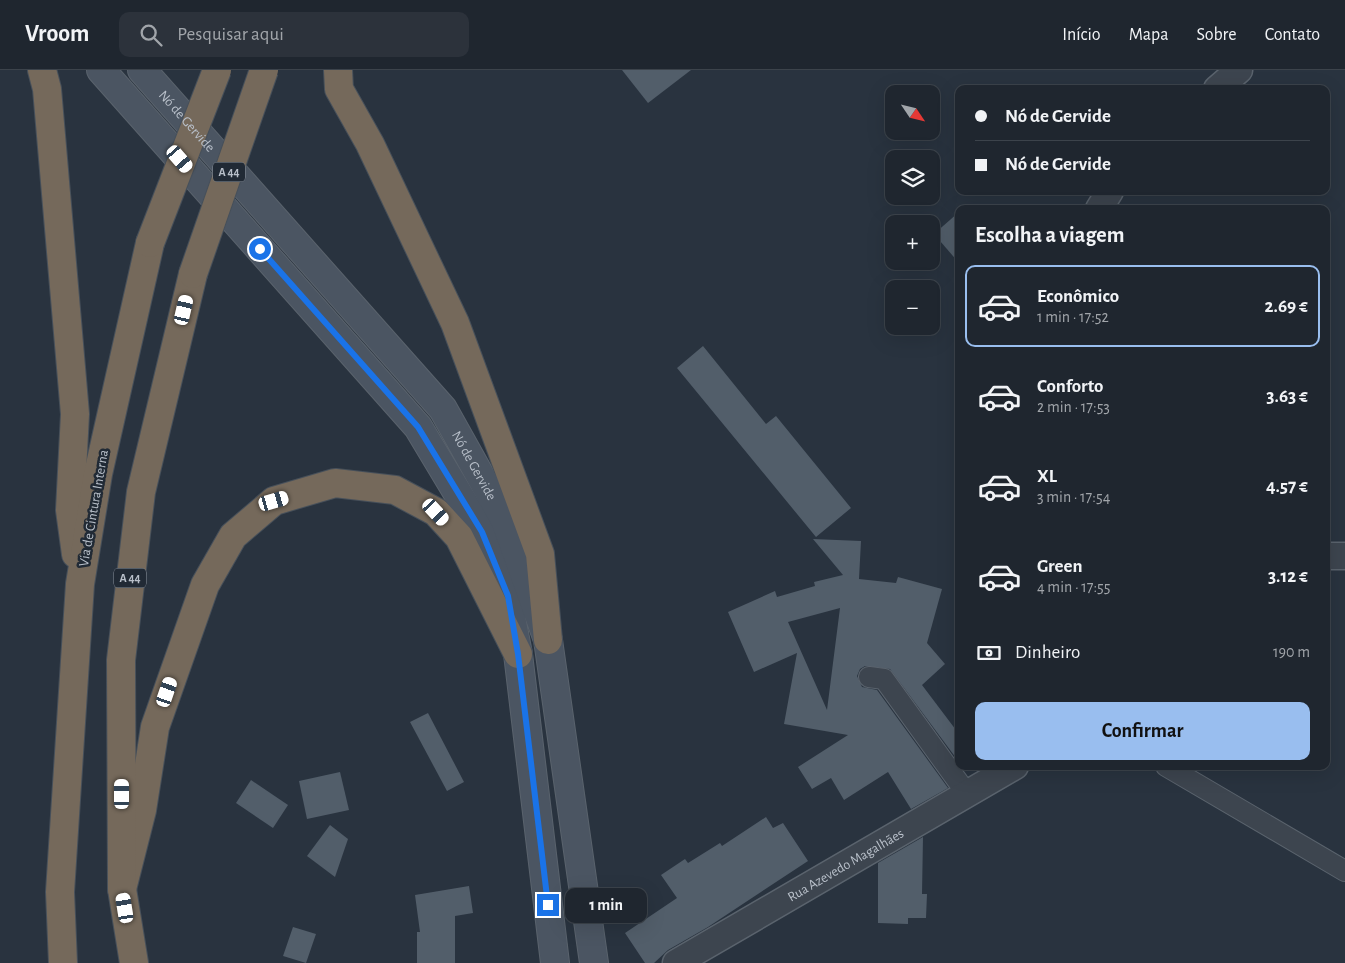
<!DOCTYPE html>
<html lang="pt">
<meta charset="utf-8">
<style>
body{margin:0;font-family:"Alegreya Sans",sans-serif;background:#2c323b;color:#f1f3f6;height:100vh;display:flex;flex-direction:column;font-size:19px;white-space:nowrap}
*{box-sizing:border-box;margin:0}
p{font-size:16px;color:#a1a5aa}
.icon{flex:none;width:28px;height:28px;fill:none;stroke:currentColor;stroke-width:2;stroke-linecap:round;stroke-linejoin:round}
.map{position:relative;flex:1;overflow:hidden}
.panel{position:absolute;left:955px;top:135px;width:375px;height:565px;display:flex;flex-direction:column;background:#1f262f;border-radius:10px;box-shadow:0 5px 20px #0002,0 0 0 1px #3c434b}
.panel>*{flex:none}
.banner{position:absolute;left:955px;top:15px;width:375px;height:110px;border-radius:10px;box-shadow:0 5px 20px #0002,0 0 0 1px #3c434b;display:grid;align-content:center;height:110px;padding:0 20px;background:#1f262f}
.needle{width:32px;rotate:125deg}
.buttons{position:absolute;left:885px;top:15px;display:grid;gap:10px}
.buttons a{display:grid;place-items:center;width:55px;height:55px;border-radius:10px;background:#1f262f;box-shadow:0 5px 20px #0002,0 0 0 1px #3c434b;font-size:25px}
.end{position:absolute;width:22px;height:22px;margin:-11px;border:6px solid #1a73e8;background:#fff;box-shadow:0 0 0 2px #fff}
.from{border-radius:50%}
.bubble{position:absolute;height:35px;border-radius:10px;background:#1f262f;box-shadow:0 5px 20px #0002,0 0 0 1px #3c434b;font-size:16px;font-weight:700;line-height:35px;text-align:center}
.car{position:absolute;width:15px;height:30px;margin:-15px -8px;border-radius:6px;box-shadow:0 0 4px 1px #0007;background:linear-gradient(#fff 24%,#345 0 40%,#fff 0 76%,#345 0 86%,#fff 0)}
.banner b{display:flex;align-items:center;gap:18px;height:48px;font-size:19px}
.banner b+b{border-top:1px solid #3c434b}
.banner i{width:12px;height:12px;background:#f1f3f6}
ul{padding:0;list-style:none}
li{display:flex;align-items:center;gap:15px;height:82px;margin:0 10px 8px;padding:0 10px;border:2px solid transparent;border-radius:10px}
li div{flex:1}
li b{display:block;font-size:19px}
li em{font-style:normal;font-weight:700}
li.active{border-color:#99beef}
li>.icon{width:45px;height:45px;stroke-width:1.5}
h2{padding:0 20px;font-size:22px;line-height:60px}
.pay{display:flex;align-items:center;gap:12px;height:55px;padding:0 20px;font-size:19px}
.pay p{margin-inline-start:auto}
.primary-button{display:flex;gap:10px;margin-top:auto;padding:10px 20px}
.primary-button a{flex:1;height:58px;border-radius:10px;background:#99beef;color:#111;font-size:20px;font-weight:700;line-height:58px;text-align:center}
header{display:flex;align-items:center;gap:30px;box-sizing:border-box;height:70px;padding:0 25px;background:#1f262f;border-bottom:1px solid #3c434b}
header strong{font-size:24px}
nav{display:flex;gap:28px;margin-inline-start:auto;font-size:18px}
.search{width:350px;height:45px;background:#2c323b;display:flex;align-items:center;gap:12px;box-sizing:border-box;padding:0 18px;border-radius:10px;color:#a1a5aa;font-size:19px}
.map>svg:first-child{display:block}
.building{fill:#525e6a;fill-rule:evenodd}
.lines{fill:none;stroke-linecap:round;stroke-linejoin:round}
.minor-casing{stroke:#5a636d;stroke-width:22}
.tertiary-casing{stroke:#5a636d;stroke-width:29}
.secondary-casing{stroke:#5a636d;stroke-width:30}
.motorway-casing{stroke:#47505a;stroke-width:30}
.minor{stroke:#3d454f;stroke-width:20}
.tertiary{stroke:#3d454f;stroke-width:26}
.secondary{stroke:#4b5562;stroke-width:28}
.motorway{stroke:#75695b;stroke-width:28}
.motorway-bridge-casing{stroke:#47505a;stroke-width:30;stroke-linecap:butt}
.motorway-bridge{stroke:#75695b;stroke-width:28}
.route{stroke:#1a73e8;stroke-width:6}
.labels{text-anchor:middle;stroke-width:5;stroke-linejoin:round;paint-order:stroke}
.shield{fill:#212a35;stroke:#8b939d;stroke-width:1}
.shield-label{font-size:12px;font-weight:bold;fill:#b9c0ca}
.street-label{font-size:14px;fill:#b9c0ca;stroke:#212a35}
</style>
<header>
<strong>Vroom</strong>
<div class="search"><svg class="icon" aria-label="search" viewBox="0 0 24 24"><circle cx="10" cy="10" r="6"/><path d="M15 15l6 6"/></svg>Pesquisar aqui</div>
<nav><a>Início</a><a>Mapa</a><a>Sobre</a><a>Contato</a></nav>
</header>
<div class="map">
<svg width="1345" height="893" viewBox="0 0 1345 893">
<rect width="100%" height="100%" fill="#29333f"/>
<!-- building -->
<g class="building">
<path d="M622,0H691L648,33Z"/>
<path d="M959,142V193L934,164Z"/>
<path d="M703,276L766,354L776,346L851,438L816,467L677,298Z"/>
<path d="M813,469L861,471L859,509L896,513L898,507L942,519L927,573L945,594L922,615L959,664V692L890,599L865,596L860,599L857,606L862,617L877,620L948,718L911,739L888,702L844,730L831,708L812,719L798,697L848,665L784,654L797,583L754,602L728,542L775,521L777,527L815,516L814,512L843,505ZM840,538L827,640L788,552Z"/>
<path d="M428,643L464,712L447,721L410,652Z"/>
<path d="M340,702L349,740L307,749L299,711Z"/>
<path d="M251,710L288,735L273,758L236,733Z"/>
<path d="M766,747L773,758L783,753L808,791L708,857L668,880L654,893H645L625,863L677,828L661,805L685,789L688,793L720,773L722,776Z"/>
<path d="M330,755L348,769L335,807L307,786Z"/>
<path d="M923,767L922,824H927L926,848H908V854L878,853V793Z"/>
<path d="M469,816L473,843L455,846V893H417V862H420L415,825Z"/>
<path d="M293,857L316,864L306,893L283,886Z"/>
</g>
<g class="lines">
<defs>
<g id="minor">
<path d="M869,607L884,609L967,724"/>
<path d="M1166,696L1345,801"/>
</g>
<g id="tertiary">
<path d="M1217,19L1239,0"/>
<path d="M1099,139L1110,121"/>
<path d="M1326,486H1345"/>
<path id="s1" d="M676,893L1015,696"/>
</g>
<g id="secondary">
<path d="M101,0L418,357L481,462L507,526L518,584L555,893"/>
<path id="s2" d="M142,0L443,339L505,450L548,570L594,893"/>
</g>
<g id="motorway">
<path d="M42,0L47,19L75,344L70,440L76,484"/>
<path d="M338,0L339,19L370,74L455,253L540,484L548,570"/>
<path d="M122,819L142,740L155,657L205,515L233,466L274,431L335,413L395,420L436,442L459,467L518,584"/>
<path d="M63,893L60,822L80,514L98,404L150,173"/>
<path d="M134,893L122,819L121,590L141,422L193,204"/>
</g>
</defs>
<!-- minor casing -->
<use href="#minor" class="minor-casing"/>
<!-- tertiary casing -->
<use href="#tertiary" class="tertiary-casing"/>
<!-- secondary casing -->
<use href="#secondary" class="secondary-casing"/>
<!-- motorway casing -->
<use href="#motorway" class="motorway-casing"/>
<!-- minor -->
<use href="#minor" class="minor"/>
<!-- tertiary -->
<use href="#tertiary" class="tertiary"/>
<!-- secondary -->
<use href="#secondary" class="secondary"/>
<!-- motorway -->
<use href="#motorway" class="motorway"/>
<defs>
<g id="motorway-bridge">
<path d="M150,173L217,0"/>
<path d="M193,204L264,0"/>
</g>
</defs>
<!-- motorway-bridge casing -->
<use href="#motorway-bridge" class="motorway-bridge-casing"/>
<!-- motorway-bridge -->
<use href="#motorway-bridge" class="motorway-bridge"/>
</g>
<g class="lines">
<!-- route -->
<path class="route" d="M260,179L418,357L482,462L508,526L518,584L548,835"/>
</g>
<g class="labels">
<!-- shield labels -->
<g class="shield">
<rect x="213" y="92.5" width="32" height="19" rx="4"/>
<rect x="114" y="498.5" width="32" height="19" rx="4"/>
</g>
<g class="shield-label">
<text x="229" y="106">A 44</text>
<text x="130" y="512">A 44</text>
</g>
<!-- street labels -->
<g class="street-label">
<text dy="5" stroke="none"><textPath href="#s2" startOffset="68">Nó de Gervide</textPath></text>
<text dy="5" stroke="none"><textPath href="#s2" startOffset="518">Nó de Gervide</textPath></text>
<text transform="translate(93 438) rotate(-80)" y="5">Via de Cintura Interna</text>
<text dy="5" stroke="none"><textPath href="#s1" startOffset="196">Rua Azevedo Magalhães</textPath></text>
</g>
</g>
</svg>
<div class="buttons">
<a><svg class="needle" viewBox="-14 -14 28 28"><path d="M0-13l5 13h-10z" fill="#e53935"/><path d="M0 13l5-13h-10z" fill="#a1a5aa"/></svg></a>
<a><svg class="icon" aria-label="layers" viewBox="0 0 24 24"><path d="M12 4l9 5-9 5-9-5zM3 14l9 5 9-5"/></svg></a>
<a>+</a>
<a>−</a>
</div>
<i class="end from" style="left:260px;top:179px"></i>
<i class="end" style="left:548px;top:835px"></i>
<div class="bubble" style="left:565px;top:818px;width:82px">1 min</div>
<i class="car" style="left:180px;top:89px;rotate:139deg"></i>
<i class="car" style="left:184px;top:240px;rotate:13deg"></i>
<i class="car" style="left:274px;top:431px;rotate:74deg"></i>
<i class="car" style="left:436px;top:442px;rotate:137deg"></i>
<i class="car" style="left:167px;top:622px;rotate:19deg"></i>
<i class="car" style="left:122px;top:724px;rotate:0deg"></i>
<i class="car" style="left:125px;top:838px;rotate:351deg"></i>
<div class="banner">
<b><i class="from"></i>Nó de Gervide</b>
<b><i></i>Nó de Gervide</b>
</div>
<section class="panel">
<h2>Escolha a viagem</h2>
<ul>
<li class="active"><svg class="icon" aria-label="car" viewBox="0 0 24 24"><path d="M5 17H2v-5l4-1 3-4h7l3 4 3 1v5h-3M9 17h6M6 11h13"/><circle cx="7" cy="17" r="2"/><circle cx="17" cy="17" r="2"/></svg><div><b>Econômico</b><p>1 min · 17:52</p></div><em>2.69 €</em></li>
<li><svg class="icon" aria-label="car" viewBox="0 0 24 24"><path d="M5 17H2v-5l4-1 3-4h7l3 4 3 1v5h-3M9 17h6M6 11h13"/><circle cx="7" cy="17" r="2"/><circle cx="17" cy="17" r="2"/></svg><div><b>Conforto</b><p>2 min · 17:53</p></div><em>3.63 €</em></li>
<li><svg class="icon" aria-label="car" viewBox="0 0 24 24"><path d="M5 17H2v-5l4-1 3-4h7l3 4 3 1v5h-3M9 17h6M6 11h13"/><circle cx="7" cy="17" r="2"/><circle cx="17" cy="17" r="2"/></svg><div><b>XL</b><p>3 min · 17:54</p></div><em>4.57 €</em></li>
<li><svg class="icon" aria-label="car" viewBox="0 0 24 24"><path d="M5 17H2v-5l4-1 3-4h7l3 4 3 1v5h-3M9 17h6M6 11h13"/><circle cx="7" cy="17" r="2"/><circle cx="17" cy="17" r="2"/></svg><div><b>Green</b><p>4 min · 17:55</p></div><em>3.12 €</em></li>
</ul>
<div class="pay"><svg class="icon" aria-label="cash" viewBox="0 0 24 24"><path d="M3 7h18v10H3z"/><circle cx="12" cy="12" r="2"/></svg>Dinheiro<p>190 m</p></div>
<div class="primary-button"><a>Confirmar</a></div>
</section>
</div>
